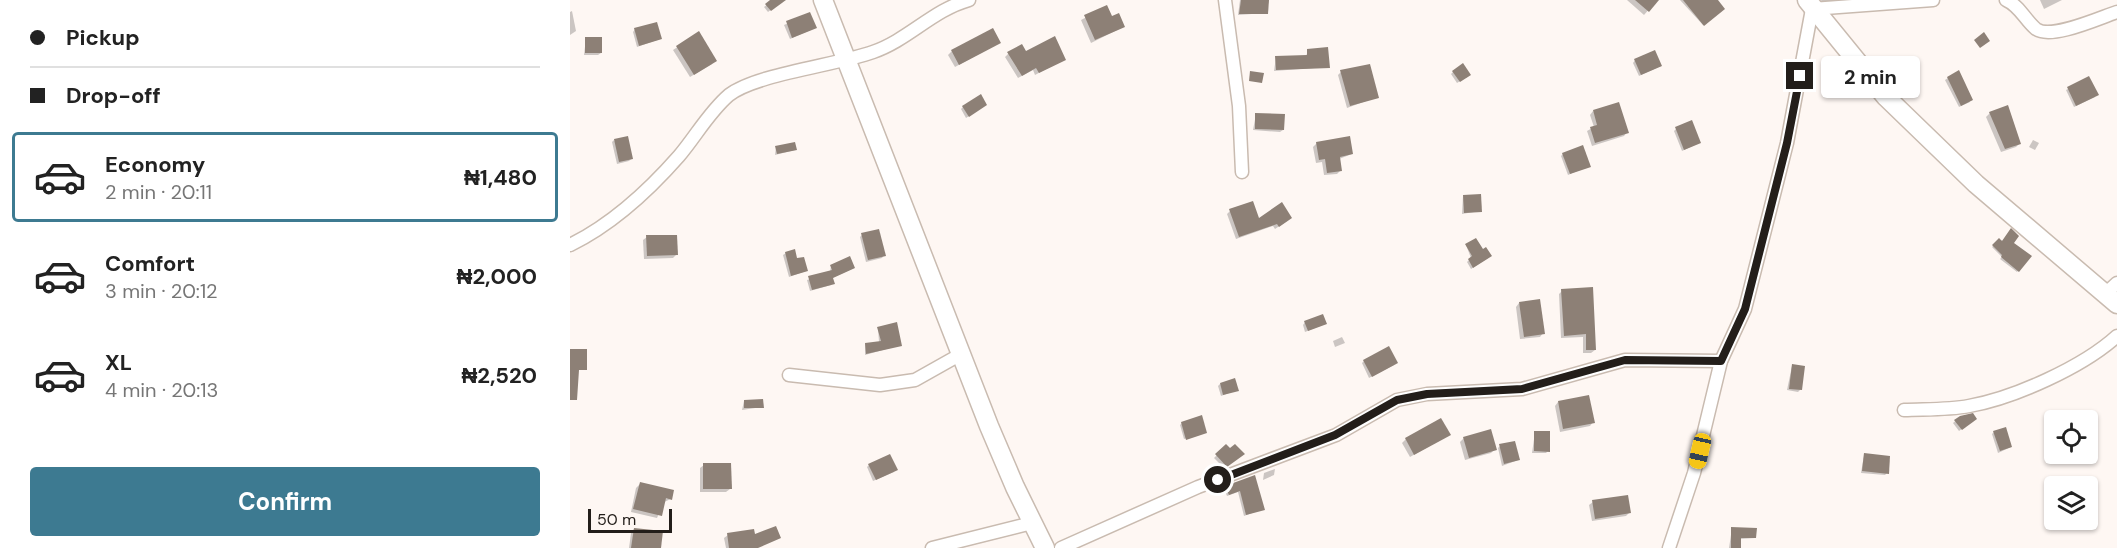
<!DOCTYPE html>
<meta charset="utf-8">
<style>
body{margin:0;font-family:"DM Sans",sans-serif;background:#f2f2f2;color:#222;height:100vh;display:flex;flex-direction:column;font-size:22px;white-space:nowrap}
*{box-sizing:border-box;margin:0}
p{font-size:20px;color:#767676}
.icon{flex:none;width:33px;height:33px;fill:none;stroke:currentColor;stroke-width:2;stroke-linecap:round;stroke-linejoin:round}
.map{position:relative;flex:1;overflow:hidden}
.sheet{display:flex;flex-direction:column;background:#fff;width:570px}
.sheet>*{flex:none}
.guide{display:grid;align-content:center;height:132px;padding:0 30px;background:#fff}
.controls{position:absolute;left:1474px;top:410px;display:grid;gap:12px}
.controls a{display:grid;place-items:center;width:54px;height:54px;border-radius:6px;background:#fff;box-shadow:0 2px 4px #0004;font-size:30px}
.scale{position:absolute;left:18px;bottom:15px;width:84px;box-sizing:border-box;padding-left:6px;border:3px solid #231e1a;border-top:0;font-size:16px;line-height:21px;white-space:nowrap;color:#231e1a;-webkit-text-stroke:4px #fef7f3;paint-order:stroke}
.end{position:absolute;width:27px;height:27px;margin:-14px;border:8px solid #231e1a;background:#fff;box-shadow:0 0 0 3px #fff}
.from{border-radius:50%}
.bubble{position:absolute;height:42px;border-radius:6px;background:#fff;box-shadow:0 2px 4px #0004;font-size:20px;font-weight:700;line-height:42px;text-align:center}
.car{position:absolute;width:18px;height:36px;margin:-18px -9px;border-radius:8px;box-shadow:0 0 4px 2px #0007;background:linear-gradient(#f5c518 24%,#345 0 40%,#f5c518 0 76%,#345 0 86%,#f5c518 0)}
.guide b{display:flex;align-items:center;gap:21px;height:57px;font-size:22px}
.guide b+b{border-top:2px solid #e0e0e0}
.guide i{width:15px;height:15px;background:#222}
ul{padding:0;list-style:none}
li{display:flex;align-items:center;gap:18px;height:90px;margin:0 12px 9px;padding:0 18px;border:3px solid transparent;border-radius:6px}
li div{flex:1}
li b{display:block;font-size:22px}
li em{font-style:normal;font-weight:700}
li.current{border-color:#3d7a91}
li>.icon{width:54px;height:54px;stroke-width:1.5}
.cta{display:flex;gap:12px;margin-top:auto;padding:12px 30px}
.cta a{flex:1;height:69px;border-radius:6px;background:#3d7a91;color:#fff;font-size:24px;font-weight:700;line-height:69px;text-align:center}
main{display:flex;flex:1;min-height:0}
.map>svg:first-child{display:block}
.shadow{fill:#0003}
.building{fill:#8d8076}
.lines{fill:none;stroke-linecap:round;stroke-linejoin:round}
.street-casing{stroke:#c9bbb0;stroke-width:15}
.secondary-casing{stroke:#c9bbb0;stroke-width:21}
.street{stroke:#fff;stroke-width:12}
.secondary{stroke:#fff;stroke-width:18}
.route{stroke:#231e1a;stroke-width:8}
</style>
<main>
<section class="sheet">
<div class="guide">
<b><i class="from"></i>Pickup</b>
<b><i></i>Drop-off</b>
</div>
<ul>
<li class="current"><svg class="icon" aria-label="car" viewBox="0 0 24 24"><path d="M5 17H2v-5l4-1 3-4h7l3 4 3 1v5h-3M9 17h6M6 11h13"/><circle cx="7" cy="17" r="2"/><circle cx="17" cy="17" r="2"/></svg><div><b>Economy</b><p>2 min · 20:11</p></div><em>₦1,480</em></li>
<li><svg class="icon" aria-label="car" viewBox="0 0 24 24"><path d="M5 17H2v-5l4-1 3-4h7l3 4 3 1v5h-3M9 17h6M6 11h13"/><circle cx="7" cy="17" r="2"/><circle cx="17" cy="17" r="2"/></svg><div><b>Comfort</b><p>3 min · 20:12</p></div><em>₦2,000</em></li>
<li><svg class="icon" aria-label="car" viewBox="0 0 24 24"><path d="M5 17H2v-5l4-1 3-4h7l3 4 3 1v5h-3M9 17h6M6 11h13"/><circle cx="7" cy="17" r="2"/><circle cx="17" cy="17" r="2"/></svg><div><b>XL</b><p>4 min · 20:13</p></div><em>₦2,520</em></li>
</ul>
<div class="cta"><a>Confirm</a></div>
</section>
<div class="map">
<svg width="1547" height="548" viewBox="0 0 1547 548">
<rect width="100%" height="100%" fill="#fef7f3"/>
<!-- shadow -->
<g class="shadow">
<path d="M203,0H214L198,12L194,7Z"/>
<path d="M670,0H697L696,13L668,15Z"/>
<path d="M1057,0H1087L1074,15Z"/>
<path d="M1110,0H1146L1153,8L1133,25Z"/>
<path d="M1251,0H1272L1252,2Z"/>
<path d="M1470,0H1492L1474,9Z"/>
<path d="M536,7L542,18L553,27L521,43L511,20Z"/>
<path d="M2,11L6,31L0,35V12Z"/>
<path d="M239,14L245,28L220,39L214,25Z"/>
<path d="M65,29L90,39L67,47L63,32Z"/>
<path d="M129,33L142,64L120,77L103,50Z"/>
<path d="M16,38L31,53L28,55H14Z"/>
<path d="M429,43L385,67L378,55L382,51Z"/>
<path d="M738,51L758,67L704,71L706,57L736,56Z"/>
<path d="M438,54L495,59L465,75L463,70L448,78L435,57Z"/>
<path d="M1065,60L1091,66L1069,76L1063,63Z"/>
<path d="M771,72L807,97L777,108L768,75Z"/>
<path d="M883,72L897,77L887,83L881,74Z"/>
<path d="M1378,78L1400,102L1389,107L1375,80Z"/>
<path d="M1518,78L1525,97L1504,107L1496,90Z"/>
<path d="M393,107H413L396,118L391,109Z"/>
<path d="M1023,111L1057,132L1054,136L1022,146L1017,131L1024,127L1020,115Z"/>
<path d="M1420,113L1450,143L1446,147L1431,152L1416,117Z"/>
<path d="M686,114L713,130L710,132L683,130Z"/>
<path d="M1106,129L1129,143L1112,151L1104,131Z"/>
<path d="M44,140L61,159L59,161L47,164L42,142Z"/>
<path d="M1463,140L1469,143L1465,150L1459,147Z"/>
<path d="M747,143L782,154L769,159L771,170L767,174L754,175L752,162L746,163L743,147Z"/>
<path d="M206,147L225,150L205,155Z"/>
<path d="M993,154L1019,166L998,175L991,156Z"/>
<path d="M893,196L910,211L892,214Z"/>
<path d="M660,211L688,220L717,221L705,229L703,226L666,239L657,214Z"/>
<path d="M292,235L314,255L312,258L296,262L290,237Z"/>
<path d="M77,237L106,255L103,258L74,259L73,240Z"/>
<path d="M1429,240L1442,243L1460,256L1447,272L1430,259L1432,257L1422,247Z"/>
<path d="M896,245L918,258L901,269L897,262L901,258Z"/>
<path d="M216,253L226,260L236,271L219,277L213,255Z"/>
<path d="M261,266L284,268L262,278L261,285L240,291L237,280L260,272Z"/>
<path d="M1022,289L1025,350L1021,353H1013V337L991,338L989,294L992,291Z"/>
<path d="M949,303L973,333L970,337L950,339L946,307Z"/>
<path d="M735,322L755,324L735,332L733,325Z"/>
<path d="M308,328L331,345L295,355V344L309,342Z"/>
<path d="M772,337L775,343L765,347L763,341Z"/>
<path d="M794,361L824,365L799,378L792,363Z"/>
<path d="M1222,366L1231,389L1228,392L1217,390Z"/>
<path d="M650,384L667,390L651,396L648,386Z"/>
<path d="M174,401L192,407L172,410Z"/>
<path d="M988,402L1023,422L1020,426L990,432L985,406Z"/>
<path d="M1390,417L1403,421L1389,431L1383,423Z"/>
<path d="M612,423L635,432L614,439L610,425Z"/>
<path d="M965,432L978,451L976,453H962Z"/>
<path d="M1424,432L1441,447L1428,453L1422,434Z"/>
<path d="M879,435L840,457L832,443L836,439Z"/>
<path d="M894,438L925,449L921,453L895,460L890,442Z"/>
<path d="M656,446L671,456L654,468L644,458Z"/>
<path d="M930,446L948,460L932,466L928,448Z"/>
<path d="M1495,453H1515L1512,457Z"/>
<path d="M1294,455L1317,473L1315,475L1291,473Z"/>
<path d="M134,465L160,489L156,492H130V468Z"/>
<path d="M299,465L324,472L303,481L297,467Z"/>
<path d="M705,469L704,475L693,480L694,473Z"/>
<path d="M684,477L693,509L674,516L668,492L657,496L654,489Z"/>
<path d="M70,484L101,499L94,502L87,518L61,512L66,488Z"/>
<path d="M1023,502L1059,513L1056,516L1022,521L1019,505Z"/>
<path d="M1162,528L1185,538L1170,539V548H1159Z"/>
<path d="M64,529L90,548H59L61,533Z"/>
<path d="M158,535L184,536L209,537L186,548H156L154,538Z"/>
</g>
<!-- building -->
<g class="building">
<path d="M200,0H216L201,11L195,4Z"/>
<path d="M671,0H699L698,14H669Z"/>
<path d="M1065,0H1089L1079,12Z"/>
<path d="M1113,0H1148L1155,9L1134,26Z"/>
<path d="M537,5L542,16L549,13L555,27L525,40L514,15Z"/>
<path d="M240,12L247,28L222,38L216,21Z"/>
<path d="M87,22L92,39L69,46L64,28Z"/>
<path d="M423,28L431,43L389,65L381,50Z"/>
<path d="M129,31L147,61L124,75L106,46Z"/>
<path d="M1414,32L1420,41L1410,48L1404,40Z"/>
<path d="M485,36L496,60L469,73L466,68L452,76L437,52L452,44L456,51Z"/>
<rect x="15" y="37" width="17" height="16"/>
<path d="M758,47L760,68L706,70L705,56L737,55V49Z"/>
<path d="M1085,50L1092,66L1071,75L1064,59Z"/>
<path d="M893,63L901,75L890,82L882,71Z"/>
<path d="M800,64L809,98L780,106L770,70Z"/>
<path d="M1389,70L1403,100L1391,106L1377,77Z"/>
<path d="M680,71L694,73L692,83L679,81Z"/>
<path d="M1519,76L1529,95L1506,106L1497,87Z"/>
<path d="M411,94L417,105L399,117L392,106Z"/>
<path d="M1049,102L1059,133L1025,143L1020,127L1027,125L1023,110Z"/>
<path d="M1438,105L1451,144L1435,149L1419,112Z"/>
<path d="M685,113L715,114L714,130L685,129Z"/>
<path d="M1122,120L1131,143L1114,150L1105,127Z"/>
<path d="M58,136L63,159L49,162L44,139Z"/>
<path d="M780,136L783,154L770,157L772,171L757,173L755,159L749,160L746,142Z"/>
<path d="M225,142L227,150L207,154L205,146Z"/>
<path d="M1013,145L1021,167L1000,174L992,153Z"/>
<path d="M911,194L912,212L894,213L893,195Z"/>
<path d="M683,201L689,218L712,202L722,218L709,227L707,224L669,237L659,209Z"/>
<path d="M1441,228L1449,236L1444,243L1462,256L1449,272L1431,257L1432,255L1422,245L1429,238L1432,241Z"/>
<path d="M309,229L316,256L298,260L291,233Z"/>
<path d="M76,235H107L108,255L77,256Z"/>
<path d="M906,238L913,249L916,247L922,256L903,268L898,259L902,256L895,244Z"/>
<path d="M225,249L227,258L234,257L238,271L221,276L215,252Z"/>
<path d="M280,256L285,268L263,278L265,284L242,290L238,276L262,270L260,265Z"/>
<path d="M1023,287L1026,350H1016V334L994,336L991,289Z"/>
<path d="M970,299L975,334L954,337L949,302Z"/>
<path d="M753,314L757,324L738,331L734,321Z"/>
<path d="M327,322L332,346L296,354L295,343L311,341L307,327Z"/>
<path d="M819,346L828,363L802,377L793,360Z"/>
<path d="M0,349H17V370H9L7,400H0Z"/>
<path d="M1222,364L1235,366L1232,390L1219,389Z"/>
<path d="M665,378L669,391L653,395L650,383Z"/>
<path d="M1019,395L1025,423L993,429L988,401Z"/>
<path d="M193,399L194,408H174V400Z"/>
<path d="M1403,413L1407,419L1392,430L1384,420L1390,416Z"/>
<path d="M632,415L637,433L616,440L611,422Z"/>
<path d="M871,418L881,435L844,455L835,438Z"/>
<path d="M1436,427L1442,447L1430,451L1423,431Z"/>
<path d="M921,429L927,450L899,458L893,437Z"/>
<path d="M964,431H980V452L964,451Z"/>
<path d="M945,441L950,460L934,464L929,444Z"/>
<path d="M656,444L660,448L665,444L675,454L657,467L645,454Z"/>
<path d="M1294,453L1320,456L1319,474L1292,471Z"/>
<path d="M320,454L328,470L306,480L298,464Z"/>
<path d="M133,463H161L162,489H133Z"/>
<path d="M685,475L695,510L676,515L670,491L659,495L655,486Z"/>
<path d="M70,482L104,490L102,500L96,498L92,516L63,509Z"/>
<path d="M1058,495L1061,513L1025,519L1022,500Z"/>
<path d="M206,526L211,538L188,548H159L157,533L184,529L185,534Z"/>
<path d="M1161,527L1187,528L1186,538H1171V548H1161Z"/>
<path d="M64,528L93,531L91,548H61Z"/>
</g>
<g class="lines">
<defs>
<g id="street">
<path d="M655,0L669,106L672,172"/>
<path d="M1436,0C1450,6 1455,20 1466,29C1481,40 1529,18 1547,12"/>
<path d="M0,245C41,225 80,189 109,156C126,136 139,112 159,95C186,74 267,65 303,52C338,40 363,10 399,0"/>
<path d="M1535,294L1547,283"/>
<path d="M219,375L310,385L345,380L393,353"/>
<path d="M1334,410C1355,409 1378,410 1399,406C1444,398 1513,367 1547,336"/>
<path d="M362,548L462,523"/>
<path d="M491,548L628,487L766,435L827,400L857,394L952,389L1055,360L1151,361"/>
<path d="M1099,548L1124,473L1151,361L1175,309L1217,143L1242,9L1363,0"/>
</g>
<g id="secondary">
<path d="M253,0L419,426L445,487L475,548"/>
<path d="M1237,0L1316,97L1406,184L1547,304"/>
</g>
</defs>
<!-- street casing -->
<use href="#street" class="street-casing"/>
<!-- secondary casing -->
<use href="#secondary" class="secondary-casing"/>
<!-- street -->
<use href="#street" class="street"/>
<!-- secondary -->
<use href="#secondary" class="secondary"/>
</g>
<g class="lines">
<!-- route -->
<path class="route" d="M648,480L765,435L827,400L857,394L952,389L1055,360L1151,361L1175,309L1217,143L1230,76"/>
</g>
</svg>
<div class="controls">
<a><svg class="icon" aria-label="locate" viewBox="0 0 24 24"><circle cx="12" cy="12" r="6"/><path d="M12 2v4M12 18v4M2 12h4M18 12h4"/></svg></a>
<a><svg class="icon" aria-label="layers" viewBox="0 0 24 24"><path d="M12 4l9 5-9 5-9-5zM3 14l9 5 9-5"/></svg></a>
</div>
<div class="scale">50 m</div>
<i class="end from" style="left:648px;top:480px"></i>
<i class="end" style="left:1230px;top:76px"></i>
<div class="bubble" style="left:1251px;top:56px;width:99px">2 min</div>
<i class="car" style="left:1130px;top:451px;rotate:193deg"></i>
</div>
</main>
